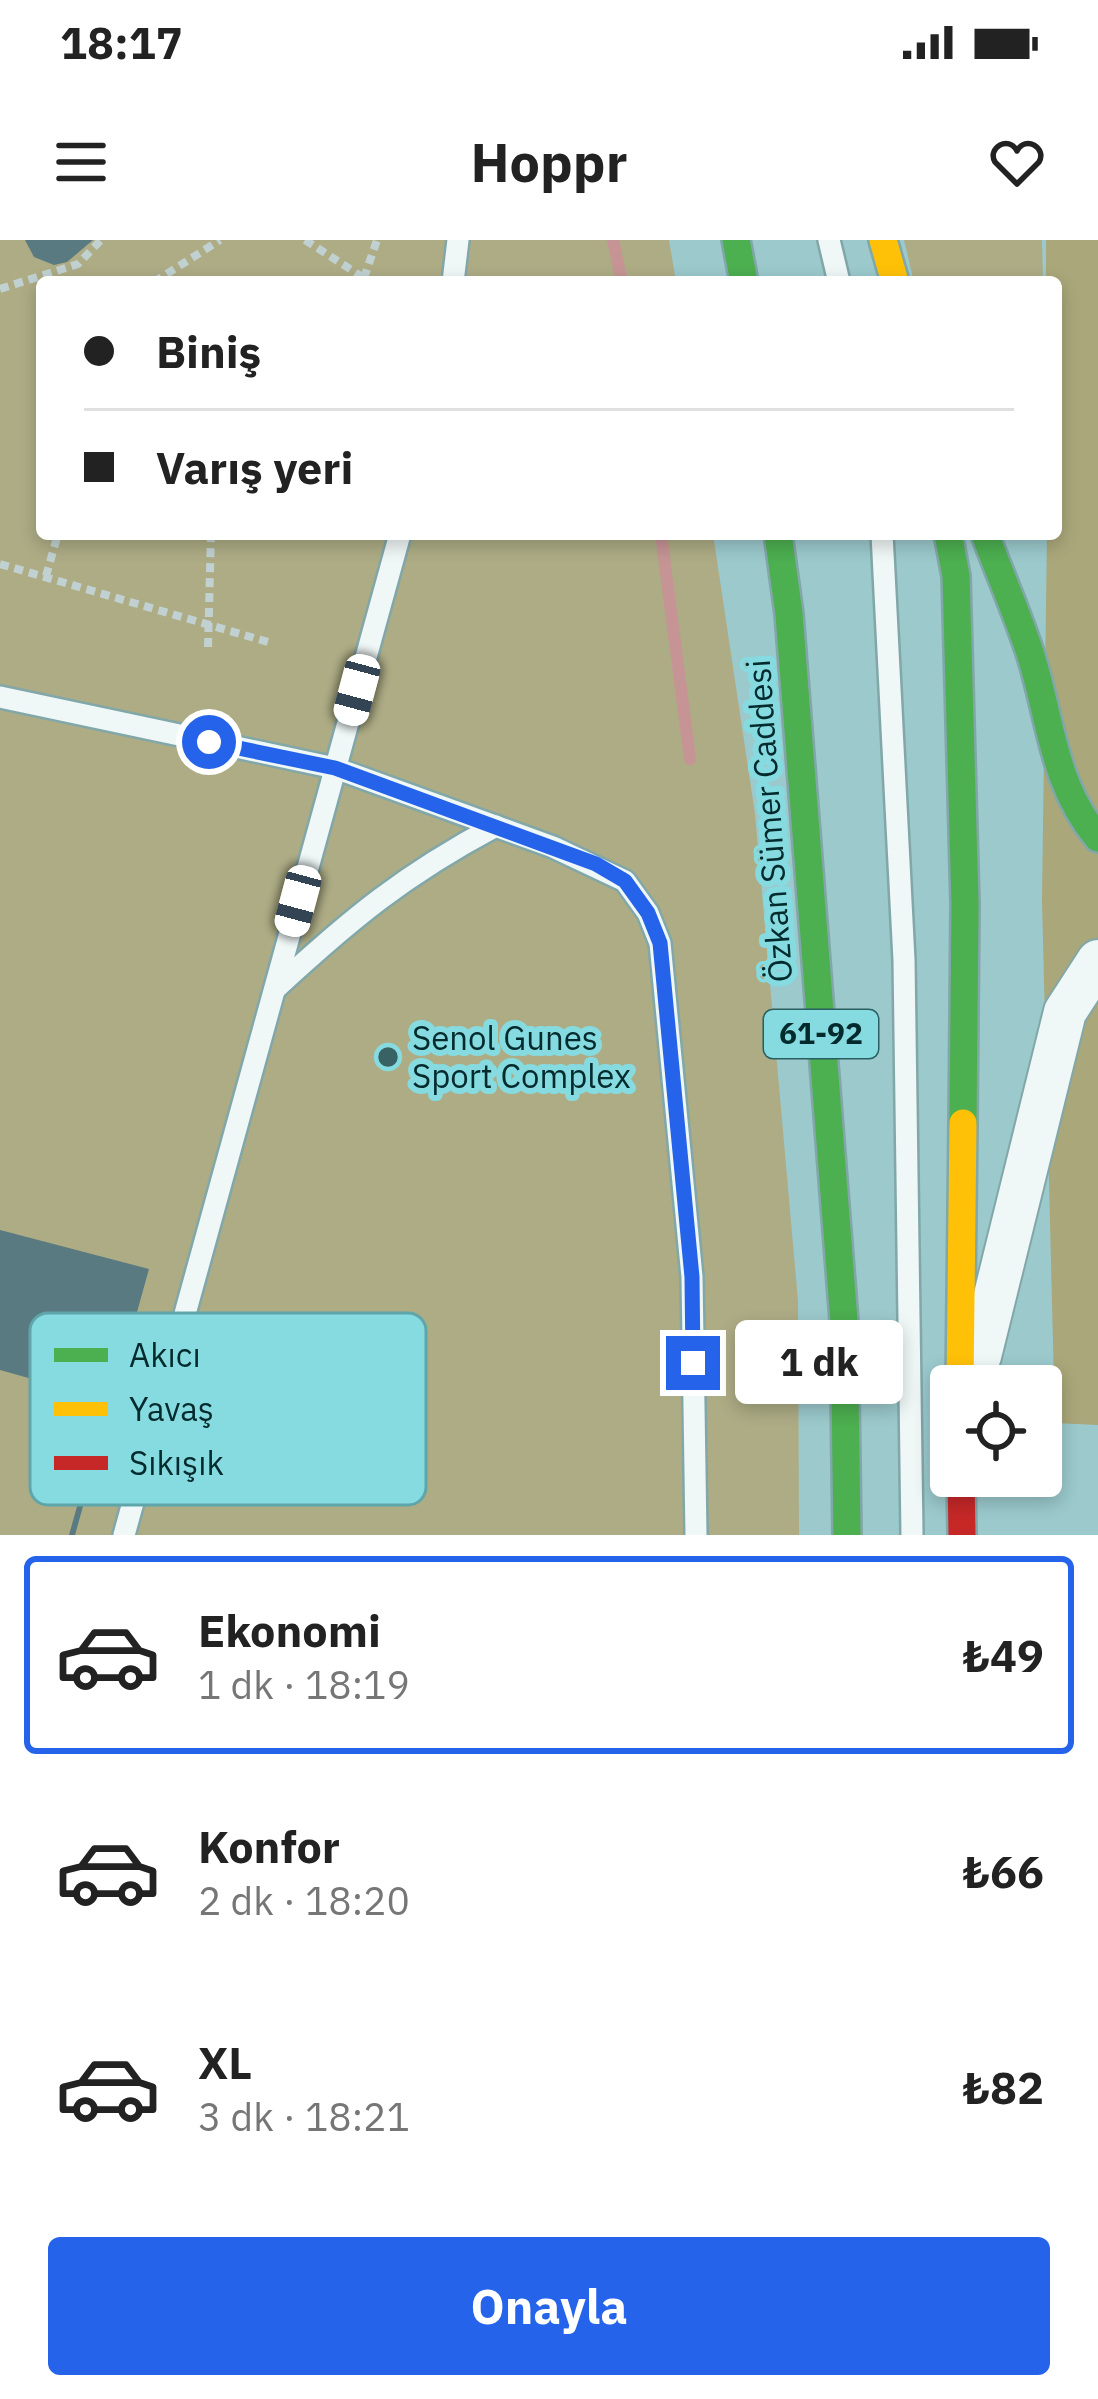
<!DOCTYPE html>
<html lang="tr">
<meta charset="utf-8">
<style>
body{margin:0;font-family:"IBM Plex Sans",sans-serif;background:#f2f2f2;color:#222;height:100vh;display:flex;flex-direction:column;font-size:45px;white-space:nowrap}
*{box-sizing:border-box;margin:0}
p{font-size:39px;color:#767676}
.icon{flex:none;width:66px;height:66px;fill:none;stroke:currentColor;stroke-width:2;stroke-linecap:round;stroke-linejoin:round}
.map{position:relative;height:1295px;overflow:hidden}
.details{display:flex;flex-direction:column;background:#fff;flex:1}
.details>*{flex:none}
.banner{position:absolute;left:36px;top:36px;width:1026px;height:264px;border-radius:12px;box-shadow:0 6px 18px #0003;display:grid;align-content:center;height:264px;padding:0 48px;background:#fff}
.tools{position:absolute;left:930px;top:1125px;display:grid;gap:24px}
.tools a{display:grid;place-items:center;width:132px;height:132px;border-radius:12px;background:#fff;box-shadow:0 6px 18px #0003;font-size:60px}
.end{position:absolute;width:54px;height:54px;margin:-27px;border:15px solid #2563eb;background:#fff;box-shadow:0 0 0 6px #fff}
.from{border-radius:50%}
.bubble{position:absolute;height:84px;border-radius:12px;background:#fff;box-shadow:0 6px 18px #0003;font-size:39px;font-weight:700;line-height:84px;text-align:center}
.car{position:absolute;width:36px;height:72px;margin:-36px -18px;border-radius:15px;box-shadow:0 0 9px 3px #0007;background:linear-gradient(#fff 24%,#345 0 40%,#fff 0 76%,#345 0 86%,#fff 0)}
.banner b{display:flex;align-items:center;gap:42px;height:114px;font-size:45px}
.banner b+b{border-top:3px solid #e0e0e0}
.banner i{width:30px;height:30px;background:#222}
ul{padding:21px 0 0;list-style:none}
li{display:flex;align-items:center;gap:36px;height:198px;margin:0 24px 18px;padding:0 24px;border:6px solid transparent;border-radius:12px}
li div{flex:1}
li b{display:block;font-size:45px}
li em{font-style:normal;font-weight:700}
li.selected{border-color:#2563eb}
li>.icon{width:108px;height:108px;stroke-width:1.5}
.button{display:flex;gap:24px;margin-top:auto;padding:24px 48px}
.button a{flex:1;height:138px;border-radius:12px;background:#2563eb;color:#fff;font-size:48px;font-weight:700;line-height:138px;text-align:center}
.status{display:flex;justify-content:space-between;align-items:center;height:84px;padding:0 60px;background:#fff;direction:ltr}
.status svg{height:33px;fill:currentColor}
header{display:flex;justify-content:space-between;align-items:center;height:156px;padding:0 48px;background:#fff;font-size:54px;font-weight:700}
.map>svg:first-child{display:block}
.green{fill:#adac85}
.forest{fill:#aaa77a}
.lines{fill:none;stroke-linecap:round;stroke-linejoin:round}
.stream{stroke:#c69495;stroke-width:12}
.building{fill:#587a80}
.lane-casing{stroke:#82a7a9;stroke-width:26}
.street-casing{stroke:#82a7a9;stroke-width:46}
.fast-casing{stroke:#82a7a9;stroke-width:32}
.slow-casing{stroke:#82a7a9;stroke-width:32}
.jam-casing{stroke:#82a7a9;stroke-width:32}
.path{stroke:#c1d1d1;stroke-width:8;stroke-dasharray:9 6;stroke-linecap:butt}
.lane{stroke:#f0f7f7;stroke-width:21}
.street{stroke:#f0f7f7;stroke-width:42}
.fast{stroke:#4caf50;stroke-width:27}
.slow{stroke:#ffc107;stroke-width:27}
.jam{stroke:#c62828;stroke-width:27}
.route{stroke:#2563eb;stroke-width:15}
.poi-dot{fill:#386264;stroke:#86dbe1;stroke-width:4.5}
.labels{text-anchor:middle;stroke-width:12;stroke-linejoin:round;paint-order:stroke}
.shield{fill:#86dbe1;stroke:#2a5f62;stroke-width:3}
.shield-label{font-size:30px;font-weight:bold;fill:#032a2c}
.street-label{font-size:33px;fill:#032a2c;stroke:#86dbe1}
.poi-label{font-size:33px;fill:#032a2c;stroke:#86dbe1;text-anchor:start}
.key{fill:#86dbe1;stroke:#5fa6ab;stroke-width:3}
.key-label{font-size:33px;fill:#032a2c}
</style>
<div class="status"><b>18:17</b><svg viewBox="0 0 49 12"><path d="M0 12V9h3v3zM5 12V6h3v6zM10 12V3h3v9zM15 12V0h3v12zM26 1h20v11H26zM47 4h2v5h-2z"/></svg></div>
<header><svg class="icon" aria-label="menu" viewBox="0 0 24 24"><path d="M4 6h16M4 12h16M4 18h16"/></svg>Hoppr<svg class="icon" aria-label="heart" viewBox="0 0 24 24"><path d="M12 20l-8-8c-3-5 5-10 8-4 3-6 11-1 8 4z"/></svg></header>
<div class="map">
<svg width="1098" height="1295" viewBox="0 0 1098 1295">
<rect width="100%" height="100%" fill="#9bc9cc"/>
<!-- green -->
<g class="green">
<path d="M0,0H669L676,42H42V294H713L755,574L798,1061L799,1295H0Z"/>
<path d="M904,0H1042L1043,42H914Z"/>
</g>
<!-- forest -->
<path class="forest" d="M1046,0H1098V1185L1055,1183L1042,660L1047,294H1056V42H1046Z"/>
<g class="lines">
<!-- stream -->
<g class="stream">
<path d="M613,0L622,42"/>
<path d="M661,294L690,519"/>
</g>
</g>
<!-- building -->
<g class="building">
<path d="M25,0H93L67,22L54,25L34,17Z"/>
<path d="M0,990L149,1029L75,1295H69L107,1160L0,1130Z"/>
</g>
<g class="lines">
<defs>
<g id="lane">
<path d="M829,0L839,42"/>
<path d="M453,42L458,0"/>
<path d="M882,294L904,720L912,1295"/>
<path d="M0,457L335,528L553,607L625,641L648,673L660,703L692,1037L696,1295"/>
<path d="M276,748C352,678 404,635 496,586"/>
<path d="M124,1295L400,294"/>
</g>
<path id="street" d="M980,1116L1065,772L1098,721"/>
<g id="fast">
<path d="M736,0L744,42"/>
<path d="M778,294L789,374L844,1081L847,1295"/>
<path d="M948,294L956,336L965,664L963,883"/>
<path d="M985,294C1000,335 1018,375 1031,416C1051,480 1053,545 1098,598"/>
</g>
<g id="slow">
<path d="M883,0L895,42"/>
<path d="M960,1146L963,883"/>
</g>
<path id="jam" d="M961,1236L962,1295"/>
</defs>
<!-- lane casing -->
<use href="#lane" class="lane-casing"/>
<!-- street casing -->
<use href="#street" class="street-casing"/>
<!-- fast casing -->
<use href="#fast" class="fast-casing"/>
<!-- slow casing -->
<use href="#slow" class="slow-casing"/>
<!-- jam casing -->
<use href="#jam" class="jam-casing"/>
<!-- path -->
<g class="path">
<path d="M305,0L364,38L362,42"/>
<path d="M364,38L377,0"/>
<path d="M154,42L220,0"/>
<path d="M0,49L78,24L101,0"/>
<path d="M0,324L268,402"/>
<path d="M46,336L58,294"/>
<path d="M208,407L211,294"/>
</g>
<!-- lane -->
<use href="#lane" class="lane"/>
<!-- street -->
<use href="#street" class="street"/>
<!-- fast -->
<use href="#fast" class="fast"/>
<!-- slow -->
<use href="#slow" class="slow"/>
<!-- jam -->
<use href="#jam" class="jam"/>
</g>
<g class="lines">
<!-- route -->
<path class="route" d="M209,502L335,528L596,624L625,641L648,673L660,703L692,1037L693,1123"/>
</g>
<!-- markers -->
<circle class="poi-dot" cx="388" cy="817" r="12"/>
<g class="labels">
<!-- shield labels -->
<rect class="shield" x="764" y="770" width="114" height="48" rx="9"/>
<g class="shield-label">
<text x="821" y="804">61-92</text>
</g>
<!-- street labels -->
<g class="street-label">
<text transform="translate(769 581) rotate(-94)" y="12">Özkan Sümer Caddesi</text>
</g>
<!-- poi labels -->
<g class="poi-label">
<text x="412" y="810">Senol Gunes<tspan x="412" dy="38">Sport Complex</tspan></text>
</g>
</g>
<!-- legend -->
<rect x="30" y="1073" width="396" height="192" rx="18" class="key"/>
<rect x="54" y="1108" width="54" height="14" fill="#4caf50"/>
<rect x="54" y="1162" width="54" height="14" fill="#ffc107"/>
<rect x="54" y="1216" width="54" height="14" fill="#c62828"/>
<g class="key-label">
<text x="129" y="1127">Akıcı</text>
<text x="129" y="1181">Yavaş</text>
<text x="129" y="1235">Sıkışık</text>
</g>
</svg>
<div class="tools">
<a><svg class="icon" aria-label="locate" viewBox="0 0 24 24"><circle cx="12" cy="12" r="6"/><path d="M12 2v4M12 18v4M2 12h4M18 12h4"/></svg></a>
</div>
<i class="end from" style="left:209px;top:502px"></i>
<i class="end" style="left:693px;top:1123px"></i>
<div class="bubble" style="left:735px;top:1080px;width:168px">1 dk</div>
<i class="car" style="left:357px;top:450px;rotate:195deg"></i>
<i class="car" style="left:298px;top:661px;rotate:195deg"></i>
<div class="banner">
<b><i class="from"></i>Biniş</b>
<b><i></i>Varış yeri</b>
</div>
</div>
<section class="details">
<ul>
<li class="selected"><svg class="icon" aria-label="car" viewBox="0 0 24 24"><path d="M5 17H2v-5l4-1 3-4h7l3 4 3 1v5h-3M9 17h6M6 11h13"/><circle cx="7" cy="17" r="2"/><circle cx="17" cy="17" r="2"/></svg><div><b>Ekonomi</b><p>1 dk · 18:19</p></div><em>₺49</em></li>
<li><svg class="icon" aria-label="car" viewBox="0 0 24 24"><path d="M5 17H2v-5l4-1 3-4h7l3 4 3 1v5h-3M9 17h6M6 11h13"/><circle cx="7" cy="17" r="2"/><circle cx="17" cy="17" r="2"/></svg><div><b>Konfor</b><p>2 dk · 18:20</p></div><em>₺66</em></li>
<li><svg class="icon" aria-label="car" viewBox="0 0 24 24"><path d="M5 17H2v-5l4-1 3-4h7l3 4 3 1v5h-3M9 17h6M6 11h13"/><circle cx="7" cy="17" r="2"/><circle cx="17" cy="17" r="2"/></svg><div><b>XL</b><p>3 dk · 18:21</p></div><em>₺82</em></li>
</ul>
<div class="button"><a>Onayla</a></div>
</section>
